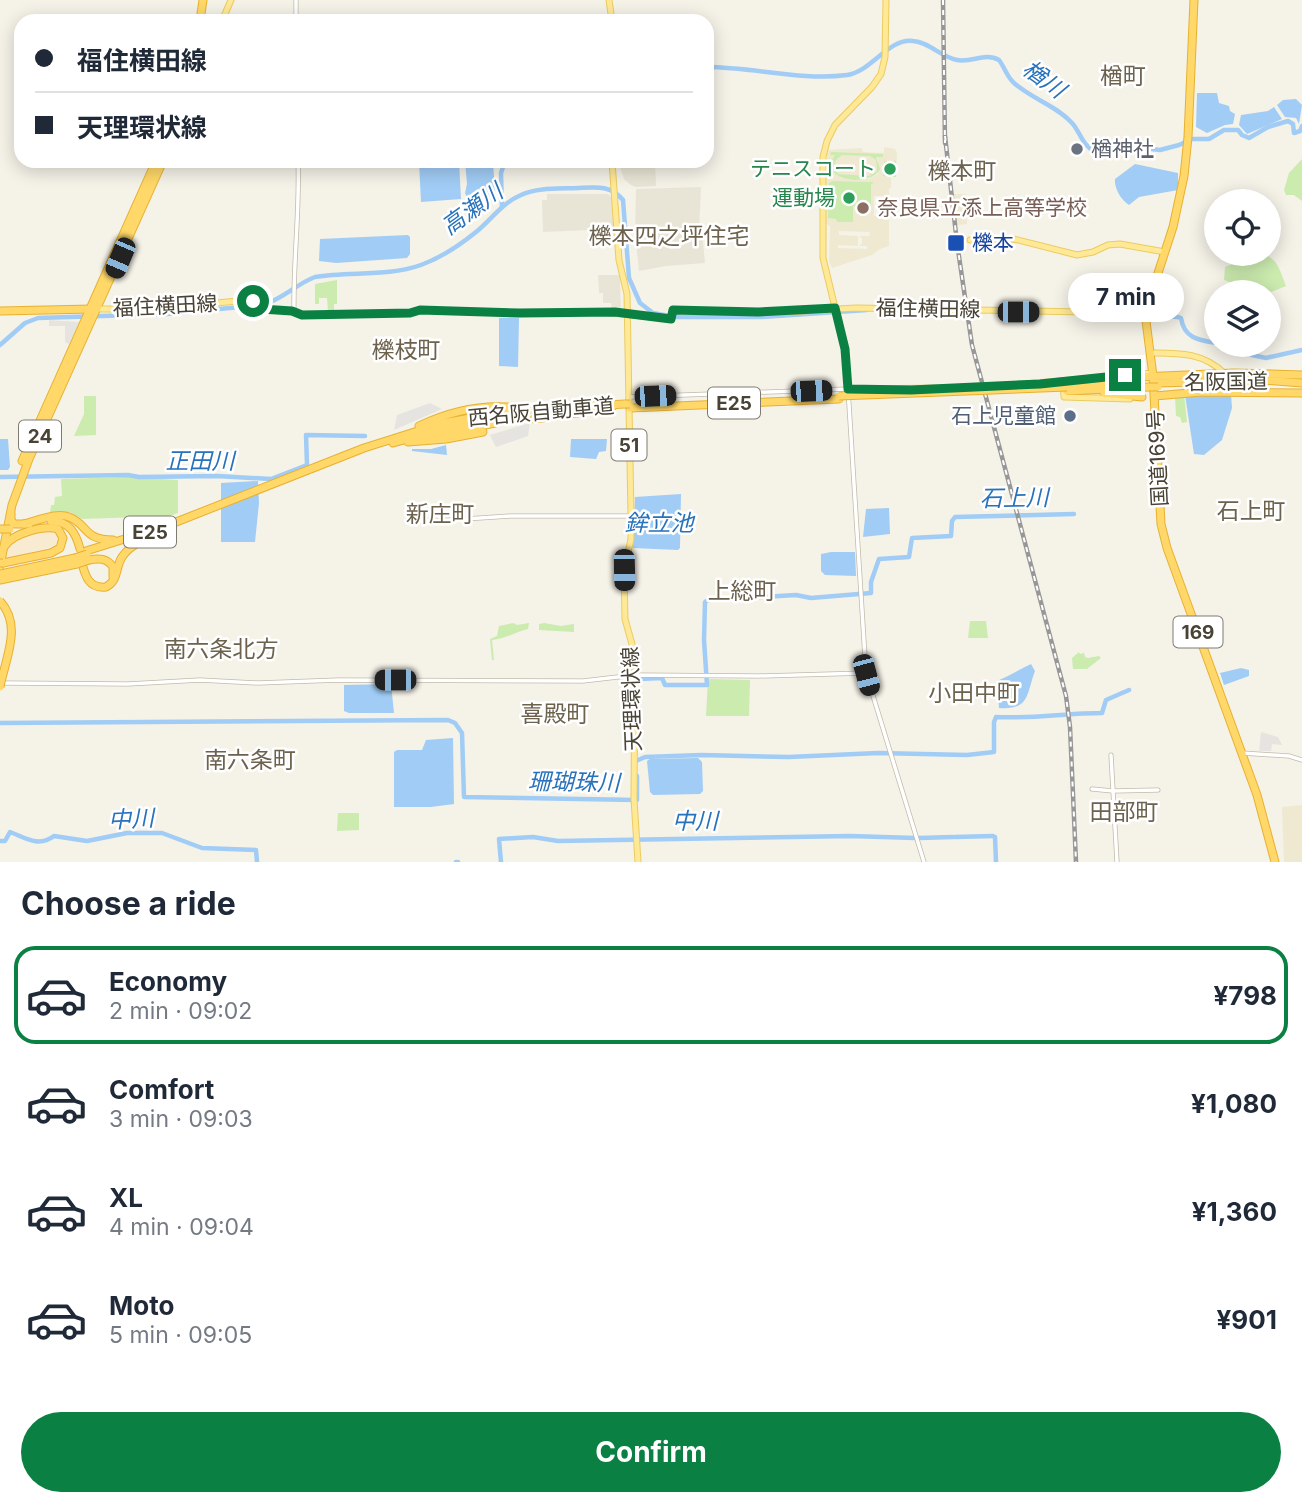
<!DOCTYPE html>
<meta charset="utf-8">
<style>
body{margin:0;font-family:Inter,"Noto Sans JP",sans-serif;background:#f2f2f3;color:#1f2937;height:100vh;display:flex;flex-direction:column;font-size:26px;white-space:nowrap}
*{box-sizing:border-box;margin:0}
p{font-size:23px;color:#747a83}
.icon{flex:none;width:38px;height:38px;fill:none;stroke:currentColor;stroke-width:2;stroke-linecap:round;stroke-linejoin:round}
.map{position:relative;height:862px;overflow:hidden}
.details{display:flex;flex-direction:column;background:#fff;flex:1}
.details>*{flex:none}
.banner{position:absolute;left:14px;top:14px;width:700px;height:154px;border-radius:21px;box-shadow:0 4px 18px #0003;display:grid;align-content:center;height:154px;padding:0 21px;background:#fff}
.controls{position:absolute;left:1204px;top:189px;display:grid;gap:14px}
.controls a{display:grid;place-items:center;width:77px;height:77px;border-radius:50%;background:#fff;box-shadow:0 4px 18px #0003;font-size:35px}
.end{position:absolute;width:32px;height:32px;margin:-16px;border:9px solid #0b8043;background:#fff;box-shadow:0 0 0 4px #fff}
.from{border-radius:50%}
.bubble{position:absolute;height:49px;border-radius:24px;background:#fff;box-shadow:0 4px 18px #0003;font-size:23px;font-weight:700;line-height:49px;text-align:center}
.car{position:absolute;width:21px;height:42px;margin:-21px -10px;border-radius:9px;box-shadow:0 0 5px 2px #0007;background:linear-gradient(#222 24%,#8ab4d8 0 40%,#222 0 76%,#8ab4d8 0 86%,#222 0)}
.banner b{display:flex;align-items:center;gap:24px;height:66px;font-size:26px}
.banner b+b{border-top:2px solid #e0e1e3}
.banner i{width:18px;height:18px;background:#1f2937}
ul{padding:0;list-style:none}
li{display:flex;align-items:center;gap:21px;height:98px;margin:0 14px 10px;padding:0 7px;border:4px solid transparent;border-radius:21px}
li div{flex:1}
li b{display:block;font-size:26px}
li em{font-style:normal;font-weight:700}
li.on{border-color:#0b8043}
li>.icon{width:63px;height:63px;stroke-width:1.5}
h2{padding:0 21px;font-size:32px;line-height:84px}
.cta{display:flex;gap:14px;margin-top:auto;padding:14px 21px}
.cta a{flex:1;height:80px;border-radius:42px;background:#0b8043;color:#fff;font-size:28px;font-weight:700;line-height:80px;text-align:center}
.map>svg:first-child{display:block}
.residential{fill:#e9e5d6}
.commercial{fill:#f8ebd2}
.education{fill:#efe9d1;fill-rule:evenodd}
.green{fill:#cbebaf;fill-rule:evenodd}
.parking{fill:#e6e4e0}
.water{fill:#a1ccf5}
.lines{fill:none;stroke-linecap:round;stroke-linejoin:round}
.river{stroke:#a1ccf5;stroke-width:4.5}
.minor-casing{stroke:#c1bbaa;stroke-width:5}
.major-casing{stroke:#ebcc60;stroke-width:7}
.highway-casing{stroke:#e7b130;stroke-width:9}
.minor{stroke:#fff;stroke-width:3.5}
.major{stroke:#ffe997;stroke-width:5}
.highway{stroke:#ffd869;stroke-width:7}
.rail-casing{stroke:#979797;stroke-width:4.5}
.rail{stroke:#fff;stroke-width:2;stroke-dasharray:5;stroke-linecap:butt}
.major-bridge-casing{stroke:#ebcc60;stroke-width:7;stroke-linecap:butt}
.highway-bridge-casing{stroke:#e7b130;stroke-width:9;stroke-linecap:butt}
.major-bridge{stroke:#ffe997;stroke-width:5}
.highway-bridge{stroke:#ffd869;stroke-width:7}
.route{stroke:#0b8043;stroke-width:9}
.worship-dot{fill:#6b7280;stroke:#fff;stroke-width:2.5}
.leisure-dot{fill:#2e9e5b;stroke:#fff;stroke-width:2.5}
.education-dot{fill:#8d6e63;stroke:#fff;stroke-width:2.5}
.transit-dot{fill:#1a4fb4;stroke:#fff;stroke-width:2.5}
.service-dot{fill:#5c6f8a;stroke:#fff;stroke-width:2.5}
.labels{text-anchor:middle;stroke-width:5;stroke-linejoin:round;paint-order:stroke}
.shield{fill:#fff;stroke:#807b72;stroke-width:2}
.shield-label{font-size:19px;font-weight:bold;fill:#494336}
.worship-label{font-size:21px;fill:#5b616d;stroke:#fff;text-anchor:start}
.leisure-label{font-size:21px;fill:#27864d;stroke:#fff;text-anchor:end}
.education-label{font-size:21px;fill:#785e54;stroke:#fff;text-anchor:start}
.transit-label{font-size:21px;fill:#164399;stroke:#fff;text-anchor:start}
.street-label{font-size:21px;fill:#494336;stroke:#fff}
.service-label{font-size:21px;fill:#4e5e75;stroke:#fff;text-anchor:end}
.neighbourhood-label{font-size:23px;fill:#6c624d;stroke:#fff}
.water-label{font-size:23px;font-style:italic;fill:#2872bc;stroke:#fff}
</style>
<div class="map">
<svg width="1302" height="862" viewBox="0 0 1302 862">
<rect width="100%" height="100%" fill="#f5f2e8"/>
<!-- residential -->
<g class="residential">
<path d="M618,161H655L656,186L636,187L631,185L624,179Z"/>
<path d="M701,187L699,231H702L705,263L666,266L639,271L635,232L636,189Z"/>
<path d="M547,194H608L612,198L614,229L543,232L542,200H547Z"/>
<path d="M598,275H621L623,280H620L621,311H612L611,303H603V293H599Z"/>
</g>
<!-- commercial -->
<path class="commercial" d="M48,531L58,535V541L55,546L4,559L8,545L29,535Z"/>
<!-- education -->
<g class="education">
<path d="M884,147L895,149L897,153L896,177H891V188L889,189V246L880,249L872,255L832,268L829,261L830,226L826,224L827,150L862,148L863,152L884,153ZM836,155L876,157L878,160V174L869,179L842,178L831,168V163ZM833,181L874,182L853,206L852,222L837,221L829,190ZM874,196H887L886,216H874ZM839,231L870,232L869,236H859L862,238V244L859,246H867V249L838,248V245L858,246V236L839,235Z"/>
<path d="M842,155L870,156L876,160L877,171L871,176L838,174L833,166L836,160Z"/>
<path d="M953,194H966L967,224L957,225Z"/>
<path d="M1302,805V862H1284L1282,807Z"/>
</g>
<!-- green -->
<g class="green">
<path d="M831,152L883,154V157H876L880,169C872,188 816,181 835,155H830ZM842,155L870,156L876,160L877,171L869,176L838,174L834,166L836,160Z"/>
<path d="M1302,159V201L1294,195H1286L1284,190L1289,173Z"/>
<path d="M884,161H896V177L883,176Z"/>
<path d="M833,181L874,182L871,185V207L853,206V222H837L836,219L828,218L829,183Z"/>
<path d="M1260,254C1277,255 1281,273 1286,286L1269,293L1232,292V283L1224,280L1225,267Z"/>
<path d="M337,280V304H334V311H328L327,298H319V304H315V284Z"/>
<path d="M1184,394L1187,422L1182,423L1180,417L1176,416L1175,397Z"/>
<path d="M84,396H96V435L74,436L84,414Z"/>
<path d="M129,477L178,480V513L169,516L82,519L70,512L50,513L51,505H54L55,497L62,496L61,479Z"/>
<path d="M970,621H986L988,638H968Z"/>
<path d="M513,623L517,625L529,623L528,629C515,632 505,639 492,640L494,660H492L490,639L497,636L499,626Z"/>
<path d="M544,623L561,626L574,624V632L539,630V624Z"/>
<path d="M1079,652L1080,654L1084,653L1085,657L1088,658L1099,656L1101,658L1087,669H1073L1072,658Z"/>
<path d="M708,679L750,680L749,716H706Z"/>
<path d="M338,813H359V830L337,831Z"/>
</g>
<!-- parking -->
<g class="parking">
<path d="M49,320L79,322L69,344L65,342V326H49Z"/>
<path d="M430,403L442,409L394,430L397,415Z"/>
<path d="M530,423L528,436L496,447L490,435Z"/>
<path d="M1261,732L1278,737L1282,745L1272,744L1271,751H1259Z"/>
</g>
<!-- water -->
<g class="water">
<path d="M1197,93H1217L1219,103L1229,106L1230,111L1235,114L1233,124L1225,125L1207,133L1196,127Z"/>
<path d="M1296,99L1302,105L1299,124L1296,118L1285,117L1277,105L1283,100Z"/>
<path d="M1274,107L1282,119L1247,134L1239,125L1241,115L1268,111Z"/>
<path d="M419,161H459L461,199L421,202Z"/>
<path d="M465,161H493L495,193L493,196L467,197L465,193L467,184Z"/>
<path d="M1135,164L1178,173V190L1139,197L1129,205C1121,200 1114,188 1115,179Z"/>
<path d="M408,235L410,237V254L407,258L336,263L319,261L320,239Z"/>
<path d="M499,318H519L518,367L499,366Z"/>
<path d="M1231,394L1232,408L1222,440L1204,455L1194,454L1185,395Z"/>
<path d="M0,439H8L10,467L8,470H0Z"/>
<path d="M571,439H607L606,451L599,452L596,459L570,457Z"/>
<path d="M446,445L447,455L412,451V449H431Z"/>
<path d="M258,481L259,503L255,542H221V483Z"/>
<path d="M681,494L680,548L678,550L633,548L635,497Z"/>
<path d="M889,508L890,534L863,537L866,509Z"/>
<path d="M831,552H855L856,576L825,575L821,571V554Z"/>
<path d="M1031,664L1035,671C1026,695 1030,710 999,708L997,681C1008,676 1019,670 1031,664Z"/>
<path d="M1241,668L1249,670V676L1224,685L1220,673Z"/>
<path d="M391,684L394,713H349L344,711V685Z"/>
<path d="M453,738L454,804L431,807H394V752L397,750H422L426,740Z"/>
<path d="M698,758L702,762L703,791L700,794L653,795L650,792L647,761L650,759Z"/>
</g>
<g class="lines">
<!-- river -->
<g class="river">
<path d="M707,67C753,67 801,81 847,75C871,72 888,38 913,41C929,42 941,57 957,60C972,63 985,52 999,60C1005,68 1007,77 1014,83C1032,99 1057,106 1072,123C1081,133 1082,146 1096,152L1134,147L1160,150L1179,145L1192,139H1209L1224,130H1238L1242,135L1249,138L1268,127L1288,121L1293,124L1294,133L1300,131L1302,126"/>
<path d="M502,207L501,173L505,161"/>
<path d="M1148,318C1159,320 1172,314 1181,318C1184,338 1198,340 1216,343"/>
<path d="M0,345L25,323L38,318L167,314L262,305C282,300 296,284 315,277C349,271 387,277 421,265C440,258 460,245 476,232C491,220 502,203 521,195C538,187 560,189 579,188C596,187 611,185 623,200L629,278L640,303L653,313L675,317H762L867,310"/>
<path d="M1227,345L1252,355L1266,358L1302,350"/>
<path d="M0,477L128,475L139,477L217,476L271,479L307,465L306,435L365,436"/>
<path d="M637,684L639,679L662,678L665,685H707L704,640L705,602L708,600L796,595L811,598L871,593V582L879,559L909,557L912,538L951,536L952,521L955,517L1074,514"/>
<path d="M0,723L448,720L455,723L462,733L464,797L637,800V776"/>
<path d="M636,761L645,757L702,755L789,757L878,753L967,755L994,752V722L996,717C1032,719 1067,713 1102,713L1106,700L1129,690"/>
<path d="M955,837L993,836"/>
<path d="M995,837L996,862"/>
<path d="M919,838L953,837"/>
<path d="M0,841H5L10,832C24,837 38,848 54,836L87,841L127,833H162L202,848L256,850L257,862"/>
<path d="M456,862H458"/>
<path d="M501,862L499,839L533,837L558,841L850,836L915,838"/>
</g>
<defs>
<g id="minor">
<path d="M296,0V21"/>
<path d="M294,312C293,261 300,212 298,161"/>
<path d="M630,397L848,389L866,673L924,862"/>
<path d="M408,519L435,521L510,516H631"/>
<path d="M2,683L128,684L200,680L258,683L339,680L583,681L635,675L759,676L866,673"/>
<path d="M1242,753L1289,756L1302,760"/>
<path d="M1111,755L1117,862"/>
<path d="M1092,789L1113,791L1158,790"/>
</g>
<g id="major">
<path d="M609,0L612,21"/>
<path d="M886,0L885,57L881,74L872,87L835,125L827,141L823,157V258L845,349L848,389L947,388"/>
<path d="M222,21L231,0"/>
<path d="M612,161L619,260L627,294L631,516V539L624,570L625,619L635,655L634,799L638,862"/>
<path d="M970,240L1014,239L1077,255L1093,252L1108,245L1120,244L1165,252"/>
<path d="M96,309H150L249,300L261,309L292,311L302,315L410,313L420,310L519,313L603,312L671,319L673,310L784,312L856,308L1145,313"/>
<path d="M1150,353C1178,353 1204,352 1225,374"/>
<path d="M1012,385L1153,373"/>
<path d="M1063,385L1064,397L1130,399"/>
</g>
<g id="highway">
<path d="M1194,0L1188,137L1184,176L1173,227L1145,313L1153,376L1161,524L1167,548L1257,795L1275,862"/>
<path d="M200,21L203,0"/>
<path d="M0,311L92,309"/>
<path d="M1157,383L1262,380L1302,383"/>
<path d="M1071,387L1139,377L1234,373L1302,375"/>
<path d="M1067,391L1149,387"/>
<path d="M1104,393L1142,397"/>
<path d="M1155,396L1201,392L1302,393"/>
<path d="M630,408L839,399"/>
<path d="M534,419L612,408"/>
<path d="M419,426C448,412 476,405 508,407"/>
<path d="M431,436L495,423"/>
<path d="M408,442L446,439L483,432"/>
<path d="M393,443L462,424L522,414"/>
<path d="M22,461L156,161"/>
<path d="M11,513V520L14,524H29"/>
<path d="M51,521C69,521 76,533 80,549"/>
<path d="M24,524C37,521 56,512 69,517C88,524 83,540 113,540"/>
<path d="M86,551L166,526L364,448L443,423L514,410L625,404"/>
<path d="M81,560C85,575 88,589 106,587C119,580 115,568 122,557C132,542 152,537 167,530"/>
<path d="M89,560C99,558 107,558 113,567V577"/>
<path d="M3,563L51,553L60,548L63,538L58,529C44,525 13,533 5,546"/>
<path d="M0,566L12,505L29,459L163,161"/>
<path d="M0,574L75,558"/>
<path d="M0,580L77,564"/>
</g>
</defs>
<!-- minor casing -->
<use href="#minor" class="minor-casing"/>
<!-- major casing -->
<use href="#major" class="major-casing"/>
<!-- highway casing -->
<use href="#highway" class="highway-casing"/>
<!-- minor -->
<use href="#minor" class="minor"/>
<!-- major -->
<use href="#major" class="major"/>
<!-- highway -->
<use href="#highway" class="highway"/>
<defs>
<g id="rail">
<path d="M943,0L945,143"/>
<path d="M945,136L957,243L972,345L1066,696L1070,727L1076,862"/>
</g>
</defs>
<!-- rail casing -->
<use href="#rail" class="rail-casing"/>
<!-- rail -->
<use href="#rail" class="rail"/>
<defs>
<path id="major-bridge" d="M947,388L1012,385"/>
<g id="highway-bridge">
<path d="M1149,387H1158"/>
<path d="M839,396L1067,387"/>
<path d="M625,404H630"/>
<path d="M0,529H10"/>
<path d="M75,558L87,554"/>
<path d="M0,563H3"/>
<path d="M77,564L89,560"/>
<path d="M0,601C23,626 5,659 0,687"/>
</g>
</defs>
<!-- major-bridge casing -->
<use href="#major-bridge" class="major-bridge-casing"/>
<!-- highway-bridge casing -->
<use href="#highway-bridge" class="highway-bridge-casing"/>
<!-- major-bridge -->
<use href="#major-bridge" class="major-bridge"/>
<!-- highway-bridge -->
<use href="#highway-bridge" class="highway-bridge"/>
</g>
<g class="lines">
<!-- route -->
<path class="route" d="M253,301L261,309L292,311L302,315L410,313L420,310L519,313L615,312L671,319L673,310L758,312L835,308L845,349L848,389L911,390L1040,384L1125,375"/>
</g>
<!-- markers -->
<circle class="worship-dot" cx="1077" cy="149" r="7"/>
<g class="leisure-dot">
<circle cx="890" cy="169" r="7"/>
<circle cx="849" cy="198" r="7"/>
</g>
<circle class="education-dot" cx="863" cy="208" r="7"/>
<rect class="transit-dot" x="947" y="234" width="18" height="18" rx="3.5"/>
<circle class="service-dot" cx="1070" cy="416" r="7"/>
<g class="labels">
<!-- shield labels -->
<g class="shield">
<rect x="708" y="387.5" width="52" height="31" rx="5"/>
<rect x="19" y="420.5" width="42" height="31" rx="5"/>
<rect x="611.5" y="429.5" width="35" height="31" rx="5"/>
<rect x="124" y="516.5" width="52" height="31" rx="5"/>
<rect x="1173.5" y="616.5" width="49" height="31" rx="5"/>
</g>
<g class="shield-label">
<text x="734" y="410">E25</text>
<text x="40" y="443">24</text>
<text x="629" y="452">51</text>
<text x="150" y="539">E25</text>
<text x="1198" y="639">169</text>
</g>
<!-- worship labels -->
<g class="worship-label">
<text x="1091" y="156">楢神社</text>
</g>
<!-- leisure labels -->
<g class="leisure-label">
<text x="876" y="176">テニスコート</text>
<text x="835" y="205">運動場</text>
</g>
<!-- education labels -->
<g class="education-label">
<text x="877" y="215">奈良県立添上高等学校</text>
</g>
<!-- transit labels -->
<g class="transit-label">
<text x="972" y="250">櫟本</text>
</g>
<!-- street labels -->
<g class="street-label">
<text transform="translate(165 306) rotate(-3)" y="7">福住横田線</text>
<text transform="translate(928 309) rotate(1)" y="7">福住横田線</text>
<text transform="translate(1226 382) rotate(-1)" y="7">名阪国道</text>
<text transform="translate(541 412) rotate(-5)" y="7">西名阪自動車道</text>
<text transform="translate(1158 458) rotate(-93)" y="7">国道169号</text>
<text transform="translate(632 699) rotate(-92)" y="7">天理環状線</text>
</g>
<!-- service labels -->
<g class="service-label">
<text x="1056" y="423">石上児童館</text>
</g>
<!-- neighbourhood labels -->
<g class="neighbourhood-label">
<text x="1123" y="84">楢町</text>
<text x="962" y="179">櫟本町</text>
<text x="669" y="244">櫟本四之坪住宅</text>
<text x="406" y="358">櫟枝町</text>
<text x="1251" y="519">石上町</text>
<text x="440" y="522">新庄町</text>
<text x="742" y="599">上総町</text>
<text x="221" y="657">南六条北方</text>
<text x="974" y="701">小田中町</text>
<text x="555" y="722">喜殿町</text>
<text x="250" y="768">南六条町</text>
<text x="1124" y="820">田部町</text>
</g>
<!-- water labels -->
<g class="water-label">
<text transform="translate(1044 79) rotate(36)" y="8">楢川</text>
<text transform="translate(472 209) rotate(-36)" y="8">高瀬川</text>
<text x="200" y="469">正田川</text>
<text transform="translate(1014 498) rotate(-1)" y="8">石上川</text>
<text x="659" y="531">鉾立池</text>
<text transform="translate(574 782) rotate(1)" y="8">珊瑚珠川</text>
<text transform="translate(131 819) rotate(-3)" y="8">中川</text>
<text x="695" y="829">中川</text>
</g>
</g>
</svg>
<div class="controls">
<a><svg class="icon" aria-label="locate" viewBox="0 0 24 24"><circle cx="12" cy="12" r="6"/><path d="M12 2v4M12 18v4M2 12h4M18 12h4"/></svg></a>
<a><svg class="icon" aria-label="layers" viewBox="0 0 24 24"><path d="M12 4l9 5-9 5-9-5zM3 14l9 5 9-5"/></svg></a>
</div>
<i class="end from" style="left:253px;top:301px"></i>
<i class="end" style="left:1125px;top:375px"></i>
<div class="bubble" style="left:1068px;top:273px;width:116px">7 min</div>
<i class="car" style="left:120px;top:258px;rotate:203deg"></i>
<i class="car" style="left:1018px;top:312px;rotate:90deg"></i>
<i class="car" style="left:811px;top:391px;rotate:88deg"></i>
<i class="car" style="left:655px;top:396px;rotate:88deg"></i>
<i class="car" style="left:624px;top:570px;rotate:179deg"></i>
<i class="car" style="left:866px;top:675px;rotate:165deg"></i>
<i class="car" style="left:395px;top:680px;rotate:270deg"></i>
<div class="banner">
<b><i class="from"></i>福住横田線</b>
<b><i></i>天理環状線</b>
</div>
</div>
<section class="details">
<h2>Choose a ride</h2>
<ul>
<li class="on"><svg class="icon" aria-label="car" viewBox="0 0 24 24"><path d="M5 17H2v-5l4-1 3-4h7l3 4 3 1v5h-3M9 17h6M6 11h13"/><circle cx="7" cy="17" r="2"/><circle cx="17" cy="17" r="2"/></svg><div><b>Economy</b><p>2 min · 09:02</p></div><em>¥798</em></li>
<li><svg class="icon" aria-label="car" viewBox="0 0 24 24"><path d="M5 17H2v-5l4-1 3-4h7l3 4 3 1v5h-3M9 17h6M6 11h13"/><circle cx="7" cy="17" r="2"/><circle cx="17" cy="17" r="2"/></svg><div><b>Comfort</b><p>3 min · 09:03</p></div><em>¥1,080</em></li>
<li><svg class="icon" aria-label="car" viewBox="0 0 24 24"><path d="M5 17H2v-5l4-1 3-4h7l3 4 3 1v5h-3M9 17h6M6 11h13"/><circle cx="7" cy="17" r="2"/><circle cx="17" cy="17" r="2"/></svg><div><b>XL</b><p>4 min · 09:04</p></div><em>¥1,360</em></li>
<li><svg class="icon" aria-label="car" viewBox="0 0 24 24"><path d="M5 17H2v-5l4-1 3-4h7l3 4 3 1v5h-3M9 17h6M6 11h13"/><circle cx="7" cy="17" r="2"/><circle cx="17" cy="17" r="2"/></svg><div><b>Moto</b><p>5 min · 09:05</p></div><em>¥901</em></li>
</ul>
<div class="cta"><a>Confirm</a></div>
</section>
